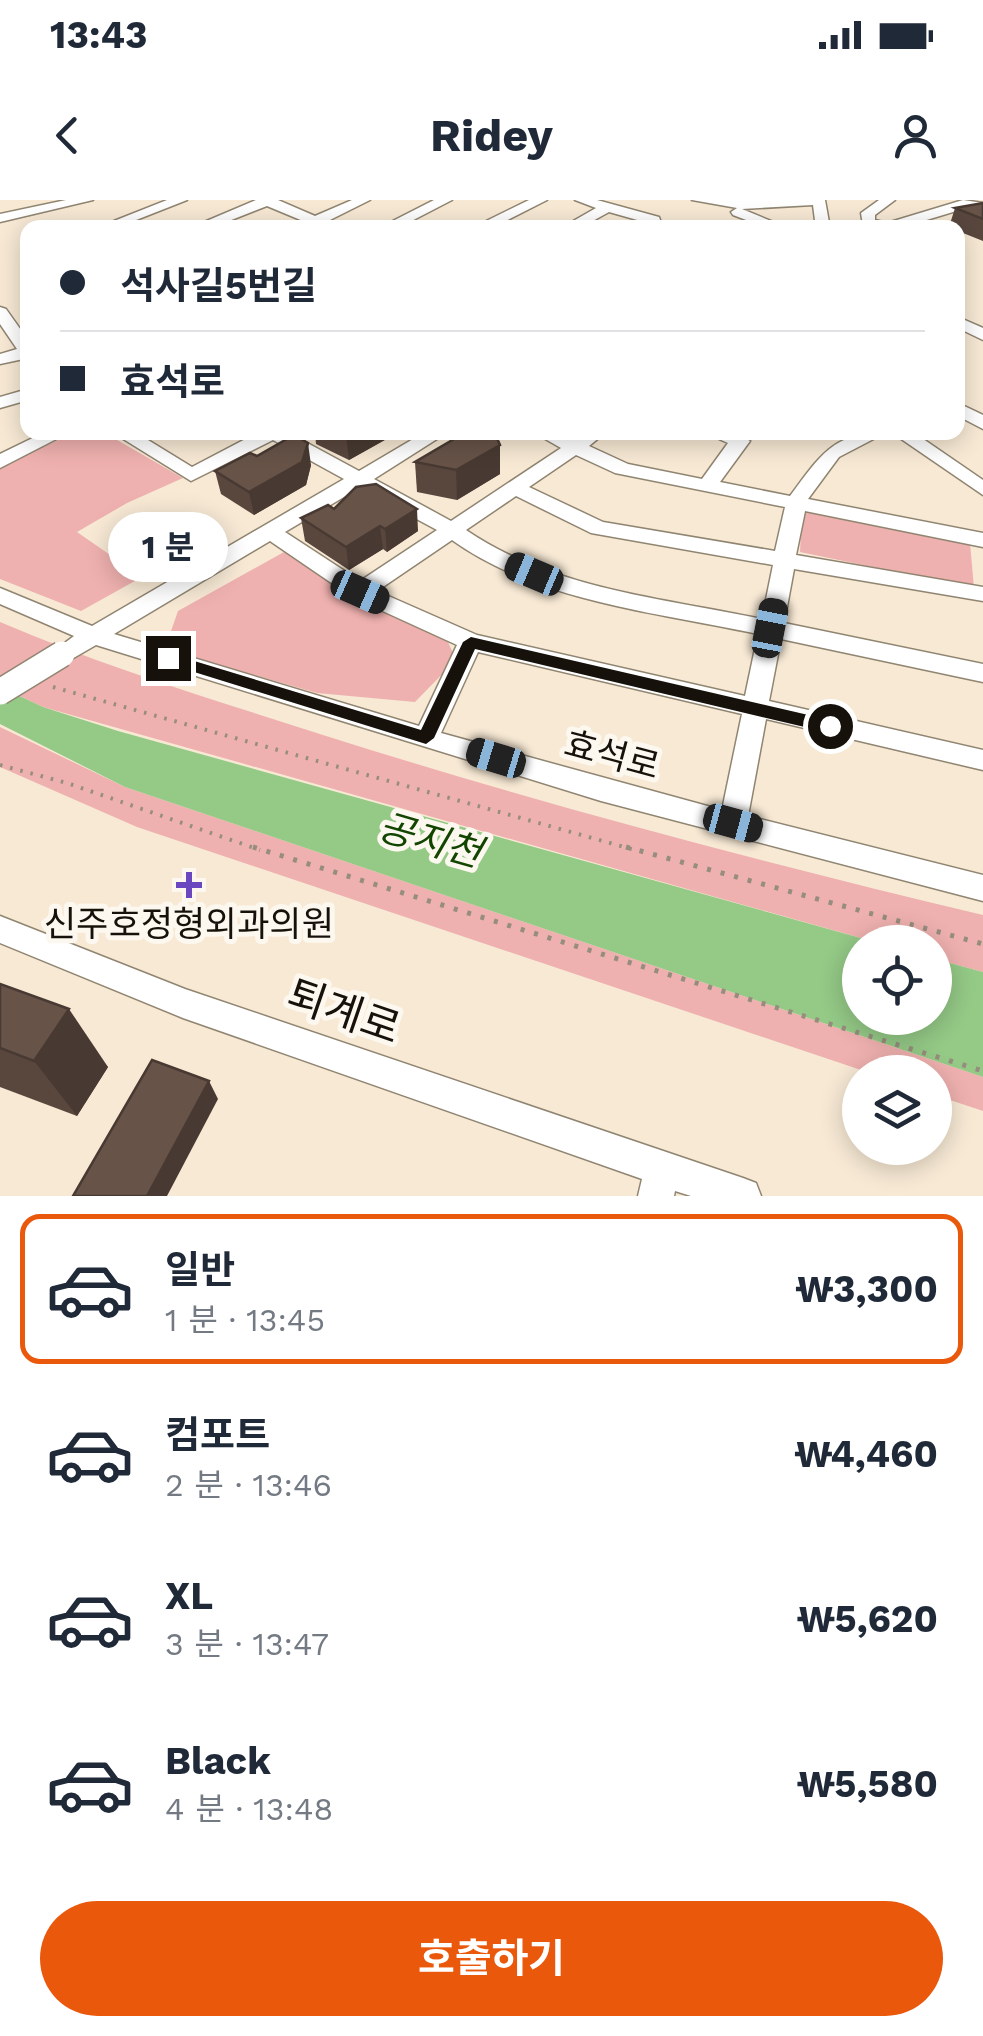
<!DOCTYPE html>
<html lang="ko">
<meta charset="utf-8">
<style>
body{margin:0;font-family:"Work Sans","Noto Sans KR",sans-serif;background:#f6f6f7;color:#1f2937;height:100vh;display:flex;flex-direction:column;font-size:38px;white-space:nowrap}
*{box-sizing:border-box;margin:0}
p{font-size:32px;color:#747a83}
.icon{flex:none;width:55px;height:55px;fill:none;stroke:currentColor;stroke-width:2;stroke-linecap:round;stroke-linejoin:round}
.map{position:relative;height:996px;overflow:hidden}
.sheet{display:flex;flex-direction:column;background:#fff;flex:1}
.sheet>*{flex:none}
.banner{position:absolute;left:20px;top:20px;width:945px;height:220px;border-radius:20px;box-shadow:0 5px 25px #0003;display:grid;align-content:center;height:220px;padding:0 40px;background:#fff}
.buttons{position:absolute;left:842px;top:725px;display:grid;gap:20px}
.buttons a{display:grid;place-items:center;width:110px;height:110px;border-radius:50%;background:#fff;box-shadow:0 5px 25px #0003;font-size:50px}
.end{position:absolute;width:45px;height:45px;margin:-22px;border:12px solid #16110a;background:#fff;box-shadow:0 0 0 5px #fff}
.from{border-radius:50%}
.bubble{position:absolute;height:70px;border-radius:35px;background:#fff;box-shadow:0 5px 25px #0003;font-size:32px;font-weight:700;line-height:70px;text-align:center}
.car{position:absolute;width:30px;height:60px;margin:-30px -15px;border-radius:12px;box-shadow:0 0 8px 2px #0007;background:linear-gradient(#222 24%,#8ab4d8 0 40%,#222 0 76%,#8ab4d8 0 86%,#222 0)}
.banner b{display:flex;align-items:center;gap:35px;height:95px;font-size:38px}
.banner b+b{border-top:2px solid #e0e1e3}
.banner i{width:25px;height:25px;background:#1f2937}
ul{padding:18px 0 0;list-style:none}
li{display:flex;align-items:center;gap:30px;height:150px;margin:0 20px 15px;padding:0 20px;border:5px solid transparent;border-radius:20px}
li div{flex:1}
li b{display:block;font-size:38px}
li em{font-style:normal;font-weight:700}
li.current{border-color:#ea580c}
li>.icon{width:90px;height:90px;stroke-width:1.5}
.button{display:flex;gap:20px;margin-top:auto;padding:20px 40px}
.button a{flex:1;height:115px;border-radius:60px;background:#ea580c;color:#fff;font-size:40px;font-weight:700;line-height:115px;text-align:center}
.status{display:flex;justify-content:space-between;align-items:center;height:70px;padding:0 50px;background:#fff;direction:ltr}
.status svg{height:28px;fill:currentColor}
header{display:flex;justify-content:space-between;align-items:center;height:130px;padding:0 40px;background:#fff;font-size:45px;font-weight:700}
.map>svg:first-child{display:block}
.green{fill:#efb1af}
.water{fill:#94c986}
.lines{fill:none;stroke-linecap:round;stroke-linejoin:round}
.minor-casing{stroke:#908571;stroke-width:3}
.path-far1{stroke:#978d7e;stroke-width:4;stroke-dasharray:2.5 8;stroke-linecap:butt}
.path{stroke:#978d7e;stroke-width:5;stroke-dasharray:4 10;stroke-linecap:butt}
.minor{fill:#fff;fill-rule:evenodd}
.minor-bridge-casing{stroke:#908571;stroke-width:28;stroke-linecap:butt}
.minor-bridge{stroke:#fff;stroke-width:25}
.wall{fill:#59473e}
.shaded-wall{fill:#483a32}
.building{fill:#675348;stroke:#483a32;stroke-width:2.5}
.route{fill:#16110a}
.poi-dot{fill:#6b47bf;stroke:#fdf8ef;stroke-width:4}
.labels{text-anchor:middle;stroke-width:10;stroke-linejoin:round;paint-order:stroke}
.street-label{font-size:35px;fill:#16110a;stroke:#fdf8ef}
.poi-label{font-size:35px;fill:#16110a;stroke:#fdf8ef}
.water-label{font-size:38px;font-style:italic;fill:#124500;stroke:#fdf8ef}
.near-street-label{font-size:42px;fill:#16110a;stroke:#fdf8ef}
</style>
<div class="status"><b>13:43</b><svg viewBox="0 0 49 12"><path d="M0 12V9h3v3zM5 12V6h3v6zM10 12V3h3v9zM15 12V0h3v12zM26 1h20v11H26zM47 4h2v5h-2z"/></svg></div>
<header><svg class="icon" aria-label="back" viewBox="0 0 24 24"><path d="M15 5l-7 7 7 7"/></svg>Ridey<svg class="icon" aria-label="person" viewBox="0 0 24 24"><circle cx="12" cy="8" r="4"/><path d="M4 21q1-7 8-7t8 7"/></svg></header>
<div class="map">
<svg width="983" height="996" viewBox="0 0 983 996">
<rect width="100%" height="100%" fill="#f7e9d4"/>
<!-- green -->
<g class="green">
<path d="M73,233H105L183,278L127,303L77,332L142,377L81,411L0,379V267Z"/>
<path d="M802,310L970,343L974,388L800,352Z"/>
<path d="M284,352L396,418L448,442L456,460L415,502L317,493L188,456L169,437L178,411Z"/>
<path d="M0,422C105,467 214,500 323,535C541,604 761,662 983,715V772L935,759V742H875L43,507L0,487Z"/>
<path d="M0,527L125,587L983,877V911L935,895V872H867L137,627L0,567Z"/>
</g>
<!-- water -->
<path class="water" d="M0,487L43,507L118,531L875,742H860V818H935V759L983,772V877L125,587L0,524Z"/>
<g class="lines">
<defs>
<g id="minor">
<path d="M66,0H93L0,22V14Z"/>
<path d="M167,0H187L126,24L114,21Z"/>
<path d="M256,0H278L315,16L352,0H370L328,21L341,28L303,27V21L267,6L211,28H190Z"/>
<path d="M434,0H452L398,28H379Z"/>
<path d="M529,0H547L492,28H472Z"/>
<path d="M575,0H597L659,17L663,28H649L648,23L609,12L580,28H561L596,8Z"/>
<path d="M692,0H825L830,28H816L813,5L742,9L788,28H767L733,15L731,12L737,8Z"/>
<path d="M879,0H895L875,15V20L887,23L963,0L983,3L900,28L863,25L861,13Z"/>
<path d="M0,107L6,109L28,140V158L0,164V154L17,149L0,124Z"/>
<path d="M958,117L983,128V140L958,128Z"/>
<path d="M28,189V200L0,208V197Z"/>
<path d="M958,203L983,215V229L958,216Z"/>
<path d="M45,232H70L0,268V254Z"/>
<path d="M112,232H135L192,267L259,232H287L359,271L425,232H448L374,279L451,321L561,248L533,232H559L573,239L584,232H606L589,246L628,264L702,279L728,243L703,232H733L750,241L720,282L790,296C820,256 833,232 887,232L839,257L808,299L983,333V347L805,311L796,355L983,387V401L794,369L784,423L983,464V482L781,439L769,501L983,550V570L766,519L748,616L983,675V701L601,601L96,445L70,460H54L50,454L74,436L0,404V388L92,426L344,279L273,240L191,281ZM576,255L615,273L785,307L775,351L603,322L529,287ZM359,288L437,330L360,381L285,332ZM516,296L591,333L773,365L762,419C662,398 552,389 466,330ZM452,340C539,402 656,412 758,434L745,496L477,435L377,391ZM270,341L352,397L457,445L419,526L114,434ZM478,452L742,514L722,610L441,533Z"/>
<path d="M891,232H913L983,280V295Z"/>
<path d="M0,716L185,789L743,978L756,983L761,996H691L675,991L674,996H638L642,979L183,818L0,743Z"/>
</g>
</defs>
<!-- minor casing -->
<use href="#minor" class="minor-casing"/>
<!-- path-far1 -->
<g class="path-far1">
<path d="M53,487L635,650"/>
<path d="M0,565L67,583L260,650"/>
</g>
<!-- path -->
<g class="path">
<path d="M253,647L983,871"/>
<path d="M626,647L983,744"/>
</g>
<!-- minor -->
<use href="#minor" class="minor"/>
<defs>
<path id="minor-bridge" d="M0,492L62,454"/>
</defs>
<!-- minor-bridge casing -->
<use href="#minor-bridge" class="minor-bridge-casing"/>
<!-- minor-bridge -->
<use href="#minor-bridge" class="minor-bridge"/>
</g>
<!-- wall -->
<g class="wall">
<path d="M983,3V41L958,31V28L949,27L955,8Z"/>
<path d="M315,232H399L349,260L316,244Z"/>
<path d="M500,245V274L457,300L417,292L415,262Z"/>
<path d="M257,256L311,265L306,285L254,315L221,294L215,271Z"/>
<path d="M334,309L418,331L387,352L383,349L349,370L305,341L301,318Z"/>
<path d="M0,784L108,867L77,916L0,887Z"/>
</g>
<!-- shaded-wall -->
<g class="shaded-wall">
<path d="M356,232H399L349,260L346,237Z"/>
<path d="M308,243L311,265L306,285L254,315L249,292Z"/>
<path d="M500,245V274L457,300L456,270Z"/>
<path d="M417,309L418,331L387,352L385,329Z"/>
<path d="M380,326L383,349L349,370L346,347Z"/>
<path d="M69,809L108,867L77,916L34,861Z"/>
<path d="M209,881L218,899L167,996H147Z"/>
</g>
<!-- building -->
<g class="building">
<path d="M983,3V19L955,8Z"/>
<path d="M336,232H356L346,237Z"/>
<path d="M466,232L495,234L500,245L456,270L415,262Z"/>
<path d="M294,235L308,243L302,262L249,292L215,271L250,253L257,256Z"/>
<path d="M376,284L417,309L385,329L380,326L346,347L301,318L328,305L334,309L356,287Z"/>
<path d="M0,784L69,809L34,861L0,848Z"/>
<path d="M152,860L209,881L147,996H73Z"/>
</g>
<!-- route -->
<path class="route" d="M471,437L830,520L839,526L830,533L475,449L434,538L426,544L162,462L160,458L168,453L421,530L463,442Z"/>
<!-- markers -->
<path class="poi-dot" d="M184 670h10v10h10v10h-10v10h-10v-10h-10v-10h10z"/>
<g class="labels">
<!-- street labels -->
<g class="street-label">
<text transform="translate(612 555) rotate(15)" y="12">효석로</text>
</g>
<!-- poi labels -->
<g class="poi-label">
<text x="189" y="736">신주호정형외과의원</text>
</g>
<!-- water labels -->
<g class="water-label">
<text transform="translate(430 640) rotate(16)" y="13">공지천</text>
</g>
<!-- near-street labels -->
<g class="near-street-label">
<text transform="translate(344 811) rotate(19)" y="15">퇴계로</text>
</g>
</g>
</svg>
<div class="buttons">
<a><svg class="icon" aria-label="locate" viewBox="0 0 24 24"><circle cx="12" cy="12" r="6"/><path d="M12 2v4M12 18v4M2 12h4M18 12h4"/></svg></a>
<a><svg class="icon" aria-label="layers" viewBox="0 0 24 24"><path d="M12 4l9 5-9 5-9-5zM3 14l9 5 9-5"/></svg></a>
</div>
<i class="end from" style="left:830px;top:526px"></i>
<i class="end" style="left:168px;top:458px"></i>
<div class="bubble" style="left:108px;top:312px;width:120px">1 분</div>
<i class="car" style="left:534px;top:374px;rotate:293deg"></i>
<i class="car" style="left:360px;top:392px;rotate:114deg"></i>
<i class="car" style="left:770px;top:428px;rotate:11deg"></i>
<i class="car" style="left:496px;top:558px;rotate:287deg"></i>
<i class="car" style="left:733px;top:623px;rotate:105deg"></i>
<div class="banner">
<b><i class="from"></i>석사길5번길</b>
<b><i></i>효석로</b>
</div>
</div>
<section class="sheet">
<ul>
<li class="current"><svg class="icon" aria-label="car" viewBox="0 0 24 24"><path d="M5 17H2v-5l4-1 3-4h7l3 4 3 1v5h-3M9 17h6M6 11h13"/><circle cx="7" cy="17" r="2"/><circle cx="17" cy="17" r="2"/></svg><div><b>일반</b><p>1 분 · 13:45</p></div><em>₩3,300</em></li>
<li><svg class="icon" aria-label="car" viewBox="0 0 24 24"><path d="M5 17H2v-5l4-1 3-4h7l3 4 3 1v5h-3M9 17h6M6 11h13"/><circle cx="7" cy="17" r="2"/><circle cx="17" cy="17" r="2"/></svg><div><b>컴포트</b><p>2 분 · 13:46</p></div><em>₩4,460</em></li>
<li><svg class="icon" aria-label="car" viewBox="0 0 24 24"><path d="M5 17H2v-5l4-1 3-4h7l3 4 3 1v5h-3M9 17h6M6 11h13"/><circle cx="7" cy="17" r="2"/><circle cx="17" cy="17" r="2"/></svg><div><b>XL</b><p>3 분 · 13:47</p></div><em>₩5,620</em></li>
<li><svg class="icon" aria-label="car" viewBox="0 0 24 24"><path d="M5 17H2v-5l4-1 3-4h7l3 4 3 1v5h-3M9 17h6M6 11h13"/><circle cx="7" cy="17" r="2"/><circle cx="17" cy="17" r="2"/></svg><div><b>Black</b><p>4 분 · 13:48</p></div><em>₩5,580</em></li>
</ul>
<div class="button"><a>호출하기</a></div>
</section>
